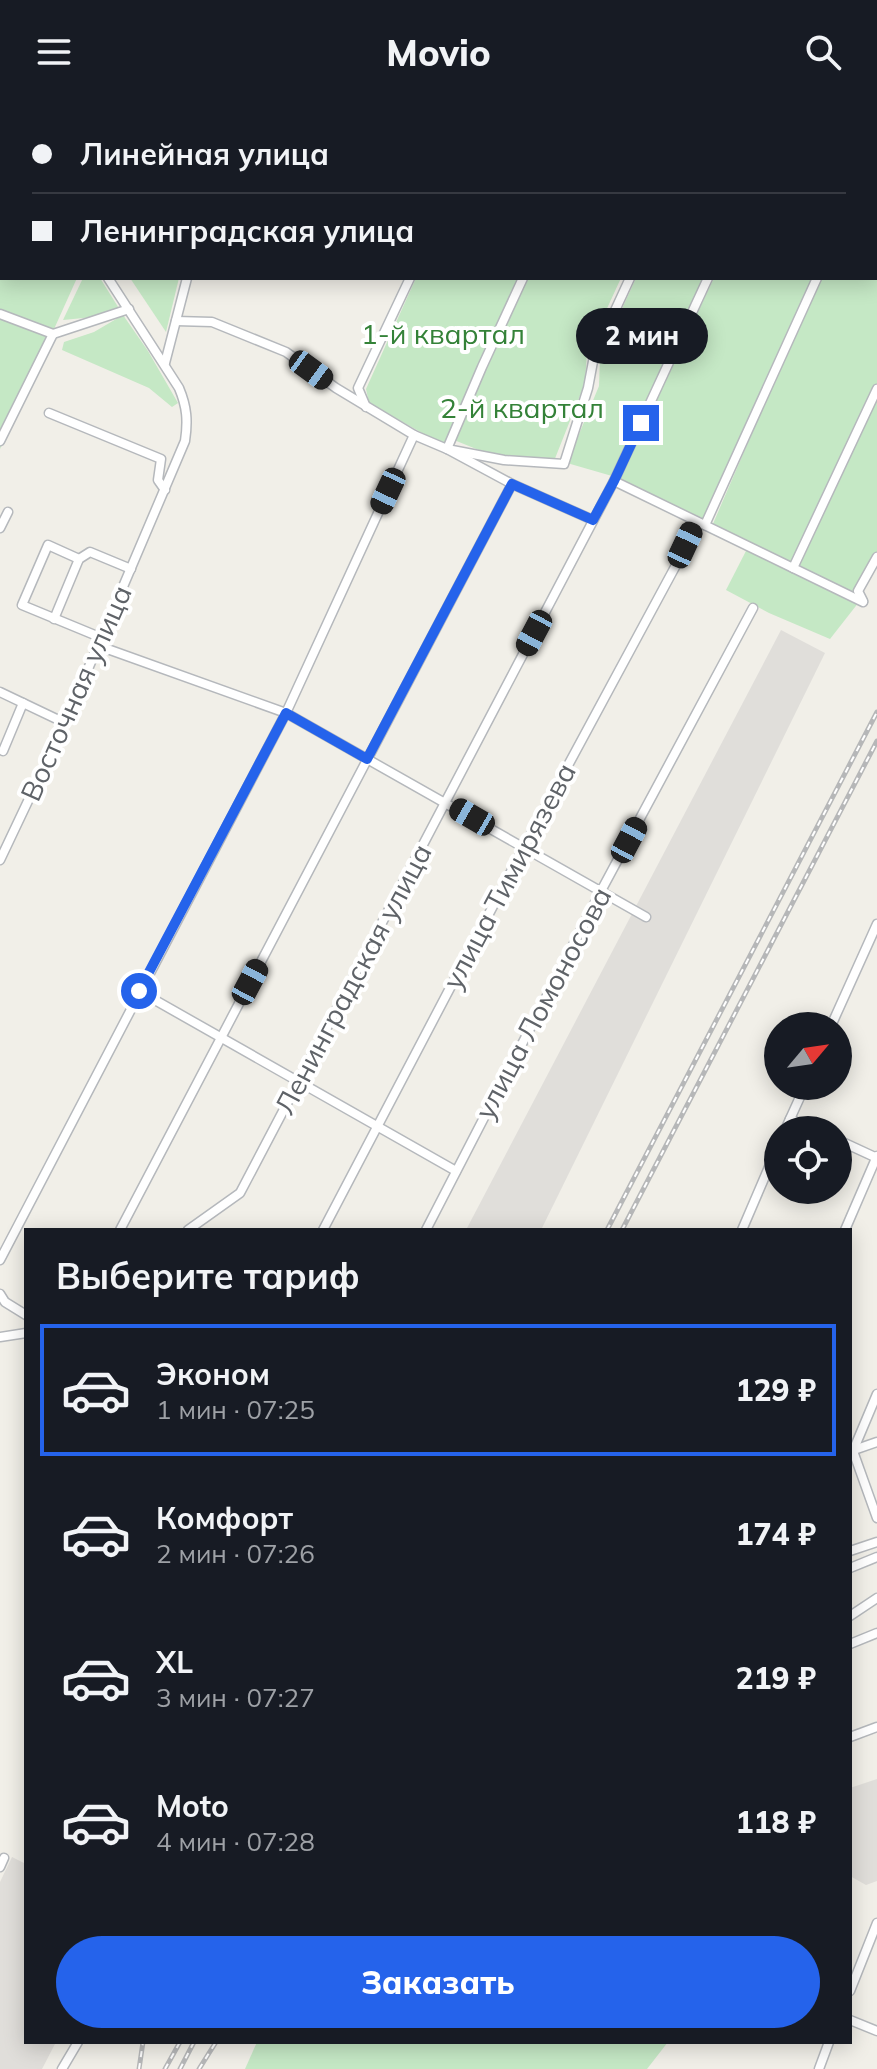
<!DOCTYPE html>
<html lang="ru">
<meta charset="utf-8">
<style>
body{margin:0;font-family:Mulish,sans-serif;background:#20242c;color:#f1f3f6;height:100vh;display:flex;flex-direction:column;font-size:30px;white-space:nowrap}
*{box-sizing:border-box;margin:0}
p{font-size:26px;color:#9ea1a6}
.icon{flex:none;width:44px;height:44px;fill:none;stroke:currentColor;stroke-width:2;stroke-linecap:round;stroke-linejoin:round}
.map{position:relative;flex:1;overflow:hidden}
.details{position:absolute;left:24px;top:1124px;width:828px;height:816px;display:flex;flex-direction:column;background:#171b24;border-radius:0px;box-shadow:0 4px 20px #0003}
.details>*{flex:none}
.hud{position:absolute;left:0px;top:0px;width:878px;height:176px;box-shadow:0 4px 20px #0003;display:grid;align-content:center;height:176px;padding:0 32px;background:#171b24}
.needle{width:52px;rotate:61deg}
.controls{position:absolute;left:764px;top:908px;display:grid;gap:16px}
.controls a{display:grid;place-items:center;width:88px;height:88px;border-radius:50%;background:#171b24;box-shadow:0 4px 20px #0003;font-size:40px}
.end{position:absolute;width:36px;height:36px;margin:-18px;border:10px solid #2563eb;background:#fff;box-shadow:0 0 0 4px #fff}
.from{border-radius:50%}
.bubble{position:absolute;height:56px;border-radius:28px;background:#171b24;box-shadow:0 4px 20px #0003;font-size:26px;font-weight:800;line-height:56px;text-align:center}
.car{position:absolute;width:24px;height:48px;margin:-24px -12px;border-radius:10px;box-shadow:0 0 6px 2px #0007;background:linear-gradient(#222 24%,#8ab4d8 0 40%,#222 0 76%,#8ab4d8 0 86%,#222 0)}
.hud b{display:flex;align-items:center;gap:28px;height:76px;font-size:30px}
.hud b+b{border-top:2px solid #363941}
.hud i{width:20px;height:20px;background:#f1f3f6}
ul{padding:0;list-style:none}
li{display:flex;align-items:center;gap:24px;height:132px;margin:0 16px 12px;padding:0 16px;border:4px solid transparent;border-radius:0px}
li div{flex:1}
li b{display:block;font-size:30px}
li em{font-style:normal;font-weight:800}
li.selected{border-color:#2563eb}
li>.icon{width:72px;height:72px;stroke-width:1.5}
h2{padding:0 32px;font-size:36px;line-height:96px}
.button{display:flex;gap:16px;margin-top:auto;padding:16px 32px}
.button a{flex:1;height:92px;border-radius:48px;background:#2563eb;color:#fff;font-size:32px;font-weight:800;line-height:92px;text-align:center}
header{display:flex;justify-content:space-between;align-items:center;height:104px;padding:0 32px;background:#171b24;font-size:36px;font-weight:800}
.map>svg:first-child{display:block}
.industrial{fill:#e0deda}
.green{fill:#c5e8c5}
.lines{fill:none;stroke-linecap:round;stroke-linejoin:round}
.minor-casing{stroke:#b5b8bc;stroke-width:11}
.minor{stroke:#fff;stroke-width:8}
.rail-casing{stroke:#b6b7b8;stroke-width:5}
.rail{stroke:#fff;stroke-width:2;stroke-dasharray:6;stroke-linecap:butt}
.route{stroke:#2563eb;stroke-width:10}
.labels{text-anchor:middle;stroke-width:8;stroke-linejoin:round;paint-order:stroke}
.park-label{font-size:28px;fill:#348238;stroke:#fff}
.street-label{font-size:28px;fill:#5f6368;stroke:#fff}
</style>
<header><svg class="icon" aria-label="menu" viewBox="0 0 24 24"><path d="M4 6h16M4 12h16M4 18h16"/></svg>Movio<svg class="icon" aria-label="search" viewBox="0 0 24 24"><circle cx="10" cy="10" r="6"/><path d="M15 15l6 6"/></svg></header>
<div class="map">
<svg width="877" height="1965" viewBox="0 0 877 1965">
<rect width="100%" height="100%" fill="#f1efe8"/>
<!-- industrial -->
<g class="industrial">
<path d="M781,526L825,549L541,1126H466Z"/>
<path d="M877,1675V1777L866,1781L850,1772V1684Z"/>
<path d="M12,1753L26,1760V1938H56L42,1965H0V1778Z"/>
</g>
<!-- green -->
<g class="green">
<path d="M744,0H877V137L876,2H743Z"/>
<path d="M0,14L2,17V174H77L0,345Z"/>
<path d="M877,143V282L793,459L712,422L819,174H876Z"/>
<path d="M83,174H100L120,206L104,212L63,216Z"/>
<path d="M130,174H179L166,228Z"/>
<path d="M416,174H520L445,342L369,299L366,285Z"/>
<path d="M526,174H621L587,248L585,279L554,357L496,353L454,336Z"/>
<path d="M636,174H705L612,372L567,359L599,282L600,253Z"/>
<path d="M714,174H814L704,417L617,376Z"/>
<path d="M123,211L148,247L178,299L172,303L149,284L62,246L64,238L94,228Z"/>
<path d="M877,293V449L854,490L796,463Z"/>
<path d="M747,445L859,498L830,535L769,509L726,486Z"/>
<path d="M257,1938H668L647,1965H245Z"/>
</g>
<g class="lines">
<defs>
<g id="minor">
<path d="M1,0L2,2"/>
<path d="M229,2V0"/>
<path d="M487,2L488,0"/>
<path d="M599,2L600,0"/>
<path d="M709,2L710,0"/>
<path d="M0,102L2,103"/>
<path d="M523,174L482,263L447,345L504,356L564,360L588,284L594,252L630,174"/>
<path d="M0,210L53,230"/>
<path d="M176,217L212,218L286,248L336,284L414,331L447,345L512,380L593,416"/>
<path d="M165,259L187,174"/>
<path d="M366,303L358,284L410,174"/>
<path d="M49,309L161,355L158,376L165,386"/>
<path d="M0,337L53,230L129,205"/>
<path d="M614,377L863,498"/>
<path d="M705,421L817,174"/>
<path d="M0,424L8,408"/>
<path d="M79,455L48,441L22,501L102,534"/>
<path d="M793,464L877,285"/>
<path d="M863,497L858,487L877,453"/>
<path d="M54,515L79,455L90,448L131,465"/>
<path d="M99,542L286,609L646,813"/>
<path d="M0,588L65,619"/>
<path d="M3,647L23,599"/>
<path d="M0,756L65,619L185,337C188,317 187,303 179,284L108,174"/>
<path d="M139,887L456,1067"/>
<path d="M831,922L877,820"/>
<path d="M790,1015L815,1026"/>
<path d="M785,1026L805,982"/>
<path d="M838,1036L877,1054"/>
<path d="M120,1126L512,380"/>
<path d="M188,1126L240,1089L614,377L708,174"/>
<path d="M323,1126L524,743L675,463L696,418"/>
<path d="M426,1126L601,787L753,504"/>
<path d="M742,1126L778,1042"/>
<path d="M845,1126L877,1052"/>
<path d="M0,1156L286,609L414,331"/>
<path d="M0,1190L5,1198L26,1211"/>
<path d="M0,1233L26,1229"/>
<path d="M877,1290L853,1347L877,1414"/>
<path d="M851,1347L877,1338"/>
<path d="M850,1447L877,1438"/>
<path d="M850,1464L877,1453"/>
<path d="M850,1512L877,1494"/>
<path d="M850,1540L877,1529"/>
<path d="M850,1633L877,1623"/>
<path d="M0,1763L4,1754"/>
<path d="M850,1887L877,1819"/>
<path d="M850,1916L877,1927"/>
<path d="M62,1965L78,1938"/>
<path d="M819,1965L829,1938"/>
</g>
</defs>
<!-- minor casing -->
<use href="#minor" class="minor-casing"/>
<!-- minor -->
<use href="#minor" class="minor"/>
<defs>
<g id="rail">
<path d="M607,1126L877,608"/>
<path d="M622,1126L877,637"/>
<path d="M139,1965L143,1938"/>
<path d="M165,1965L180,1938"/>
<path d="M180,1965L194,1938"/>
<path d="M199,1965L216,1938"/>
</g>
</defs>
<!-- rail casing -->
<use href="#rail" class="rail-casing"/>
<!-- rail -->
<use href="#rail" class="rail"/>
</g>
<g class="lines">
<!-- route -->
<path class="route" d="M139,887L286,609L367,655L512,380L593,416L614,377L641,319"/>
</g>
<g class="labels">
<!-- park labels -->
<g class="park-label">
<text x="443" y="240">1-й квартал</text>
<text x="522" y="314">2-й квартал</text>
</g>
<!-- street labels -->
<g class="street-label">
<text transform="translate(76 589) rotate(-66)" y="10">Восточная улица</text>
<text transform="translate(509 772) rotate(-62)" y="10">улица Тимирязева</text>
<text transform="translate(353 875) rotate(-62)" y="10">Ленинградская улица</text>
<text transform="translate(543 899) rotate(-62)" y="10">улица Ломоносова</text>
</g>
</g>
</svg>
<div class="controls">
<a><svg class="needle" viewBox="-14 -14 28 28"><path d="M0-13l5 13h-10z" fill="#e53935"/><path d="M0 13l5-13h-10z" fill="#9ea1a6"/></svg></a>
<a><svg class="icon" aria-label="locate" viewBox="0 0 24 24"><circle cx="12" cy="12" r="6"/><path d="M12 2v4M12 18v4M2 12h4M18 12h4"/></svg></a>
</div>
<i class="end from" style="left:139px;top:887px"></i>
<i class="end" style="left:641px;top:319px"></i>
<div class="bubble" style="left:576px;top:204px;width:132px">2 мин</div>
<i class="car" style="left:311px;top:266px;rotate:126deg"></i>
<i class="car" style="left:388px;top:387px;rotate:205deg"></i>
<i class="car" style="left:685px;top:441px;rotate:25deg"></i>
<i class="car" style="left:534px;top:529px;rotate:208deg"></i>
<i class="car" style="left:472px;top:713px;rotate:300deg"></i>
<i class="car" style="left:629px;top:736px;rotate:28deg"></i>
<i class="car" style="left:250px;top:878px;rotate:28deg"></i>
<div class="hud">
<b><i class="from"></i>Линейная улица</b>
<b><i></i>Ленинградская улица</b>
</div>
<section class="details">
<h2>Выберите тариф</h2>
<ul>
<li class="selected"><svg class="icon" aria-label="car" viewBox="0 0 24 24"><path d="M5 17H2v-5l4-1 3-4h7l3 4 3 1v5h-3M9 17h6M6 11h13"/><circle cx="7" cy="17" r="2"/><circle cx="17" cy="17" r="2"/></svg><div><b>Эконом</b><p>1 мин · 07:25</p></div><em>129 ₽</em></li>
<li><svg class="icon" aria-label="car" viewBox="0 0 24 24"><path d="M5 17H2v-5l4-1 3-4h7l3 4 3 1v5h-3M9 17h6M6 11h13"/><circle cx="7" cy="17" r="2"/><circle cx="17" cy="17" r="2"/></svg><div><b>Комфорт</b><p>2 мин · 07:26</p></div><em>174 ₽</em></li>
<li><svg class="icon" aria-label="car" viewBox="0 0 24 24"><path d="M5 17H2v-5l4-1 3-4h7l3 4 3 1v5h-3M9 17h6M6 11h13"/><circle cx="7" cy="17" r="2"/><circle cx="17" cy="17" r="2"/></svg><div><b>XL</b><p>3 мин · 07:27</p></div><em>219 ₽</em></li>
<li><svg class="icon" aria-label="car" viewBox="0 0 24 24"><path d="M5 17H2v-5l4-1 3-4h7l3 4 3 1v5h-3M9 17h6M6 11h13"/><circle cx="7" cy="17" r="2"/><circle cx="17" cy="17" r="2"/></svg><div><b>Moto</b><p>4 мин · 07:28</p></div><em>118 ₽</em></li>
</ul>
<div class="button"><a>Заказать</a></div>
</section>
</div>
